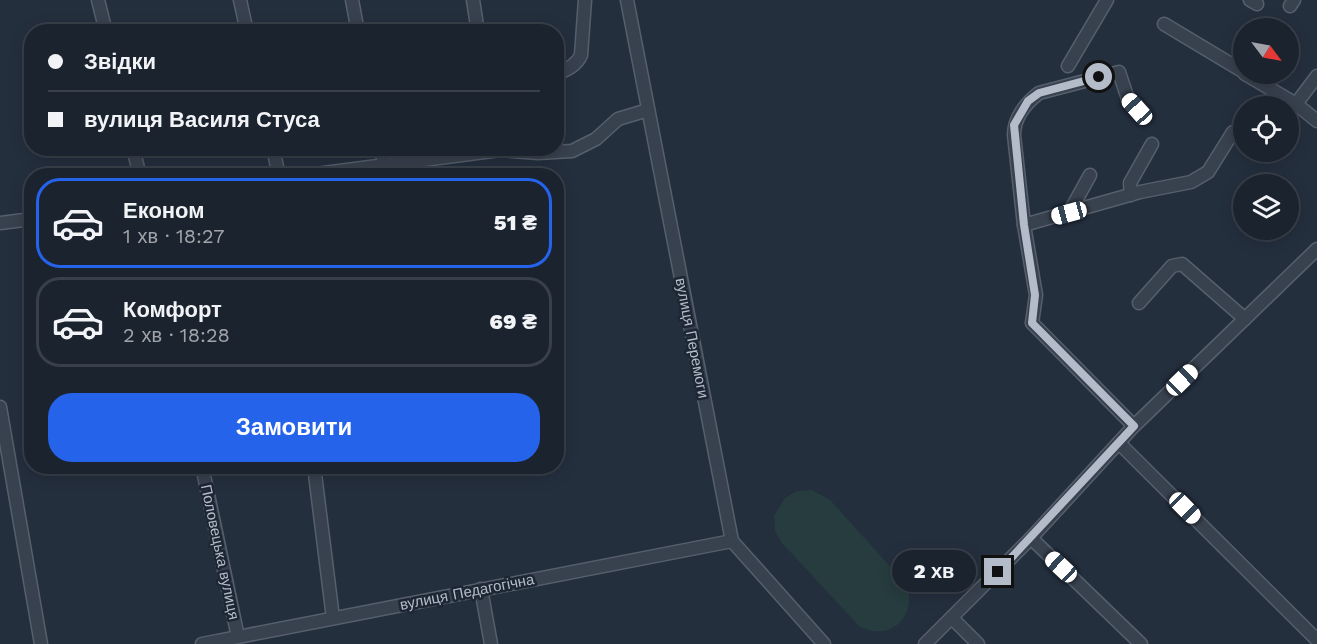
<!DOCTYPE html>
<html lang="uk">
<meta charset="utf-8">
<style>
body{margin:0;font-family:"Work Sans",sans-serif;background:#242b36;color:#f1f3f6;height:100vh;display:flex;flex-direction:column;font-size:22px;white-space:nowrap}
*{box-sizing:border-box;margin:0}
p{font-size:20px;color:#a0a4aa}
.icon{flex:none;width:33px;height:33px;fill:none;stroke:currentColor;stroke-width:2;stroke-linecap:round;stroke-linejoin:round}
.map{position:relative;flex:1;overflow:hidden}
.details{position:absolute;left:24px;top:168px;width:540px;height:306px;display:flex;flex-direction:column;background:#1b232e;border-radius:24px;box-shadow:0 3px 15px #0003,0 0 0 2px #39404a}
.details>*{flex:none}
.hud{position:absolute;left:24px;top:24px;width:540px;height:132px;border-radius:24px;box-shadow:0 3px 15px #0003,0 0 0 2px #39404a;display:grid;align-content:center;height:132px;padding:0 24px;background:#1b232e}
.needle{width:39px;rotate:122deg}
.buttons{position:absolute;left:1233px;top:18px;display:grid;gap:12px}
.buttons a{display:grid;place-items:center;width:66px;height:66px;border-radius:50%;background:#1b232e;box-shadow:0 3px 15px #0003,0 0 0 2px #39404a;font-size:30px}
.end{position:absolute;width:27px;height:27px;margin:-14px;border:8px solid #b4bcc9;background:#111;box-shadow:0 0 0 3px #111}
.from{border-radius:50%}
.bubble{position:absolute;height:42px;border-radius:21px;background:#1b232e;box-shadow:0 3px 15px #0003,0 0 0 2px #39404a;font-size:20px;font-weight:800;line-height:42px;text-align:center}
.car{position:absolute;width:18px;height:36px;margin:-18px -9px;border-radius:8px;box-shadow:0 0 4px 2px #0007;background:linear-gradient(#fff 24%,#345 0 40%,#fff 0 76%,#345 0 86%,#fff 0)}
.hud b{display:flex;align-items:center;gap:21px;height:57px;font-size:22px}
.hud b+b{border-top:2px solid #39404a}
.hud i{width:15px;height:15px;background:#f1f3f6}
ul{padding:10px 0 0;list-style:none}
li{display:flex;align-items:center;gap:18px;height:90px;margin:0 12px 9px;padding:0 12px;border:3px solid #39404a;border-radius:24px}
li div{flex:1}
li b{display:block;font-size:22px}
li em{font-style:normal;font-weight:800}
li.active{border-color:#2563eb}
li>.icon{width:54px;height:54px;stroke-width:1.5}
.action{display:flex;gap:12px;margin-top:auto;padding:12px 24px}
.action a{flex:1;height:69px;border-radius:24px;background:#2563eb;color:#fff;font-size:24px;font-weight:800;line-height:69px;text-align:center}
.map>svg:first-child{display:block}
.green{fill:#263c3f}
.lines{fill:none;stroke-linecap:round;stroke-linejoin:round}
.minor-casing{stroke:#565f6c;stroke-width:15}
.minor{stroke:#38414e;stroke-width:12}
.route{stroke:#b4bcc9;stroke-width:8}
.labels{text-anchor:middle;stroke-width:5;stroke-linejoin:round;paint-order:stroke}
.street-label{font-size:15px;fill:#b4bcc9;stroke:#1d2633}
</style>
<div class="map">
<svg width="1317" height="644" viewBox="0 0 1317 644">
<rect width="100%" height="100%" fill="#242f3e"/>
<!-- green -->
<path class="green" d="M812,490L830,500L906,584C919,616 889,643 859,626L782,543L775,531L774,516L785,498L797,491Z"/>
<g class="lines">
<defs>
<g id="minor">
<path d="M98,0L106,32"/>
<path d="M240,0L247,32"/>
<path d="M352,0L358,32"/>
<path d="M473,0L478,32"/>
<path d="M627,0L732,541L824,644"/>
<path d="M1250,0L1257,4"/>
<path d="M1290,6L1294,0"/>
<path d="M1164,24L1244,72"/>
<path d="M1068,66L1107,0"/>
<path d="M556,74C567,70 577,65 581,55L585,0"/>
<path d="M1245,74L1296,104L1317,121"/>
<path d="M1296,104L1317,76"/>
<path d="M133,148L140,176"/>
<path d="M273,148L279,176"/>
<path d="M381,148L384,164"/>
<path d="M301,176L500,150L538,153L572,151L596,139L618,119L648,110"/>
<path d="M1131,195L1130,183L1152,144"/>
<path d="M1069,213L1090,175"/>
<path d="M0,223L32,219"/>
<path d="M1024,225L1140,192L1191,182L1208,172L1233,132"/>
<path d="M1139,303L1172,266L1182,264L1245,319"/>
<path d="M0,407L41,644"/>
<path d="M1134,426L1032,323L1036,295L1024,225L1014,135C1014,118 1026,103 1039,93L1119,72L1128,99L1137,109"/>
<path d="M1119,443L1317,640"/>
<path d="M202,466L238,637"/>
<path d="M314,466L333,618"/>
<path d="M1031,538L1141,644"/>
<path d="M481,589L491,644"/>
<path d="M952,618L978,644"/>
<path d="M202,644L732,541"/>
<path d="M925,644L1031,538L1134,426L1317,249"/>
</g>
</defs>
<!-- minor casing -->
<use href="#minor" class="minor-casing"/>
<!-- minor -->
<use href="#minor" class="minor"/>
</g>
<g class="lines">
<!-- route -->
<path class="route" d="M998,572L1134,426L1032,323L1035,295L1024,225L1014,125L1028,101L1039,93L1099,77"/>
</g>
<g class="labels">
<!-- street labels -->
<g class="street-label">
<text transform="translate(692 338) rotate(79)" y="5">вулиця Перемоги</text>
<text transform="translate(220 552) rotate(78)" y="5">Половецька вулиця</text>
<text transform="translate(467 592) rotate(-11)" y="5">вулиця Педагогічна</text>
</g>
</g>
</svg>
<div class="buttons">
<a><svg class="needle" viewBox="-14 -14 28 28"><path d="M0-13l5 13h-10z" fill="#e53935"/><path d="M0 13l5-13h-10z" fill="#a0a4aa"/></svg></a>
<a><svg class="icon" aria-label="locate" viewBox="0 0 24 24"><circle cx="12" cy="12" r="6"/><path d="M12 2v4M12 18v4M2 12h4M18 12h4"/></svg></a>
<a><svg class="icon" aria-label="layers" viewBox="0 0 24 24"><path d="M12 4l9 5-9 5-9-5zM3 14l9 5 9-5"/></svg></a>
</div>
<i class="end from" style="left:1099px;top:77px"></i>
<i class="end" style="left:998px;top:572px"></i>
<div class="bubble" style="left:892px;top:550px;width:84px">2 хв</div>
<i class="car" style="left:1137px;top:109px;rotate:318deg"></i>
<i class="car" style="left:1069px;top:213px;rotate:255deg"></i>
<i class="car" style="left:1182px;top:380px;rotate:46deg"></i>
<i class="car" style="left:1185px;top:508px;rotate:135deg"></i>
<i class="car" style="left:1061px;top:567px;rotate:313deg"></i>
<div class="hud">
<b><i class="from"></i>Звідки</b>
<b><i></i>вулиця Василя Стуса</b>
</div>
<section class="details">
<ul>
<li class="active"><svg class="icon" aria-label="car" viewBox="0 0 24 24"><path d="M5 17H2v-5l4-1 3-4h7l3 4 3 1v5h-3M9 17h6M6 11h13"/><circle cx="7" cy="17" r="2"/><circle cx="17" cy="17" r="2"/></svg><div><b>Економ</b><p>1 хв · 18:27</p></div><em>51 ₴</em></li>
<li><svg class="icon" aria-label="car" viewBox="0 0 24 24"><path d="M5 17H2v-5l4-1 3-4h7l3 4 3 1v5h-3M9 17h6M6 11h13"/><circle cx="7" cy="17" r="2"/><circle cx="17" cy="17" r="2"/></svg><div><b>Комфорт</b><p>2 хв · 18:28</p></div><em>69 ₴</em></li>
</ul>
<div class="action"><a>Замовити</a></div>
</section>
</div>
